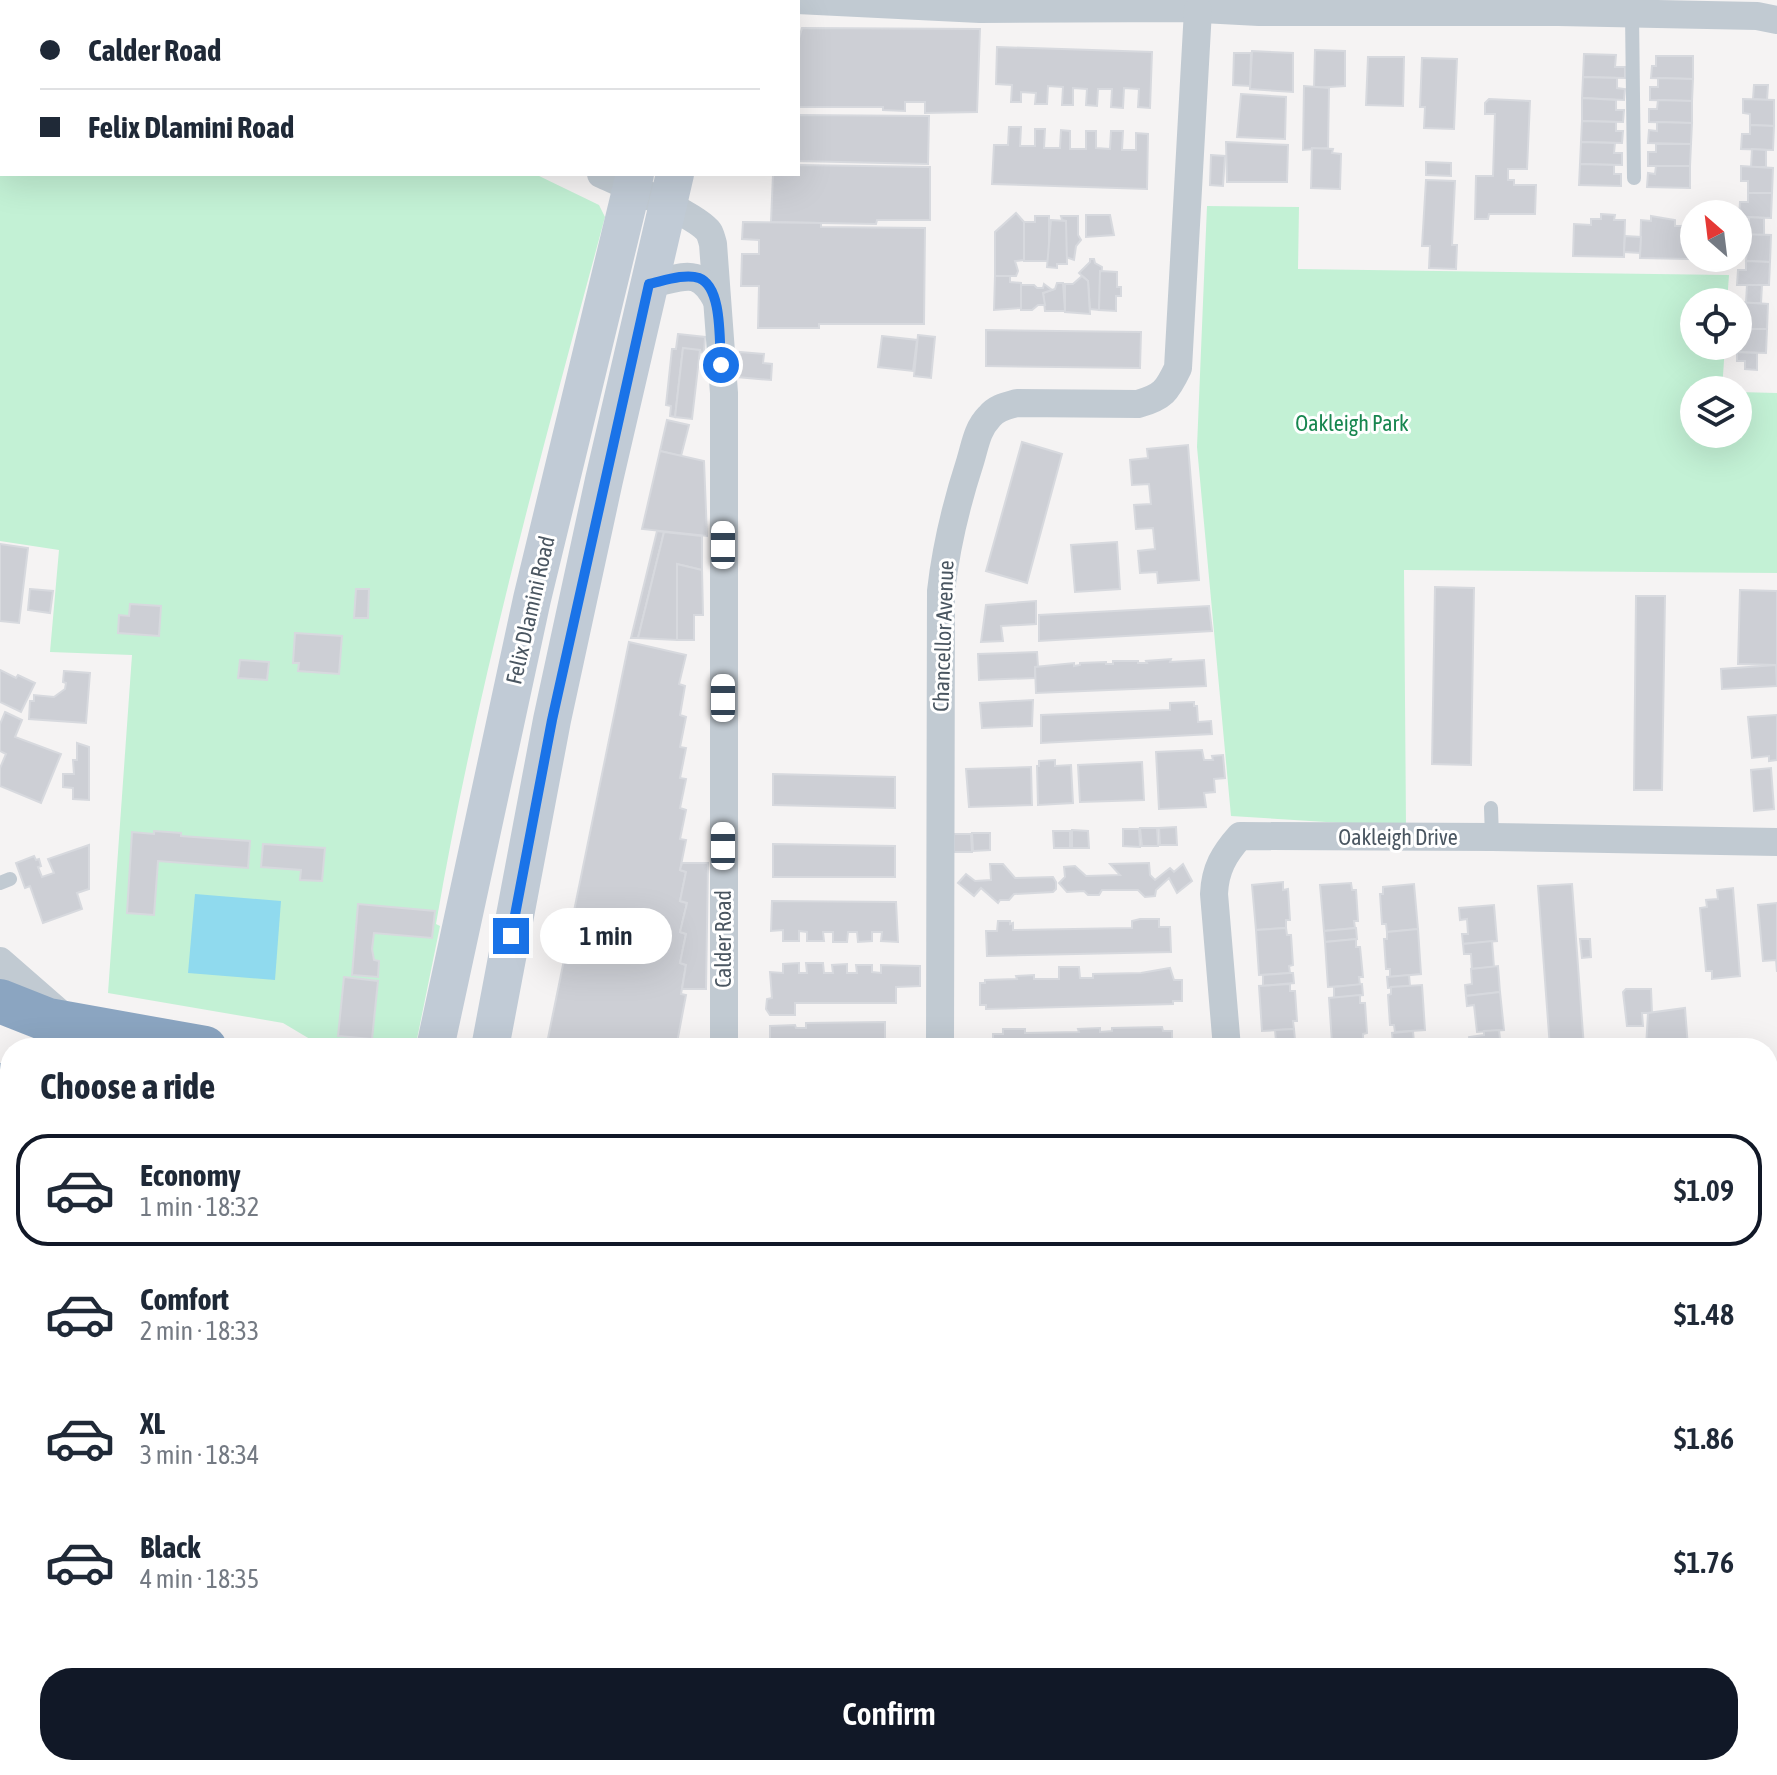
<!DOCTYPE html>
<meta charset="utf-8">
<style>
body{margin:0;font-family:"Asap Condensed",sans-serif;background:#f2f2f3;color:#1f2937;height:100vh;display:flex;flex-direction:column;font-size:30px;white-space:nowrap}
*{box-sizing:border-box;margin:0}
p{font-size:26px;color:#747a83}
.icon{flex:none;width:44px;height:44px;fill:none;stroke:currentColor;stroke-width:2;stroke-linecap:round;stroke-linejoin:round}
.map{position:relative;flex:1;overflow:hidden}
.sheet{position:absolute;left:0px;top:1038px;width:1778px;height:738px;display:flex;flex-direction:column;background:#fff;border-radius:32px 32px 0 0;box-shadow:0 8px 32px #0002}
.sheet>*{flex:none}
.top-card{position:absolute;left:0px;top:0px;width:800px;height:176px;box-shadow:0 8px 32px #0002;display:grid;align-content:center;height:176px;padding:0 40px;background:#fff}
.needle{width:52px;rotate:332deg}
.buttons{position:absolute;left:1680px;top:200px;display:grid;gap:16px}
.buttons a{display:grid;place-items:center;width:72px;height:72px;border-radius:50%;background:#fff;box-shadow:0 8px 32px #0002;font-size:40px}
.end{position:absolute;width:36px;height:36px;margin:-18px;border:10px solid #1a73e8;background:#fff;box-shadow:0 0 0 4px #fff}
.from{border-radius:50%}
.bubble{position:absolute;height:56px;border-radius:28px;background:#fff;box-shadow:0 8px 32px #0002;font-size:26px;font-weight:600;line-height:56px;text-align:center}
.car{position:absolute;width:24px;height:48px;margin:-24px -12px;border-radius:10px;box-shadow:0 0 6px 2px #0007;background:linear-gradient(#fff 24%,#345 0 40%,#fff 0 76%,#345 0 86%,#fff 0)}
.top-card b{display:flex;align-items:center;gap:28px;height:76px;font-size:30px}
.top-card b+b{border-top:2px solid #e0e1e3}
.top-card i{width:20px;height:20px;background:#1f2937}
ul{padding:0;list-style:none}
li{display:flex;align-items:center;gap:24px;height:112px;margin:0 16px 12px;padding:0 24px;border:4px solid transparent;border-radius:32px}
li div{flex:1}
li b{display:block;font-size:30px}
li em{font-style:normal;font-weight:600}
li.active{border-color:#111827}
li>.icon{width:72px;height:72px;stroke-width:1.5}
h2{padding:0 40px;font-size:36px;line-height:96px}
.cta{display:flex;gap:16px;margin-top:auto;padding:16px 40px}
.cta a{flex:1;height:92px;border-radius:32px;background:#111827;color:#fff;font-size:32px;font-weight:600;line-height:92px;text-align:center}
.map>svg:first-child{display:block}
.green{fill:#c3f1d5}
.water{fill:#90daee}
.building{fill:#cdcfd5;stroke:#d7d9de;stroke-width:2}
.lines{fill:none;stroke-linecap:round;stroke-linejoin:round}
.lane{stroke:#c1cad2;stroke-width:14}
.street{stroke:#c1cad2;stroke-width:28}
.secondary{stroke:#c1cbd6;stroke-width:38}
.highway{stroke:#8ba5c1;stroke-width:44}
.route{stroke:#1a73e8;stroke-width:10}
.labels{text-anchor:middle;stroke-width:6;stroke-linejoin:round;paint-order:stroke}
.park-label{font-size:22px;fill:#17864f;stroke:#fff}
.street-label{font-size:22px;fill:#4a5661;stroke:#fff}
</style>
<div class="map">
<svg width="1777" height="1775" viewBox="0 0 1777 1775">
<rect width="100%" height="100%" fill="#f5f3f3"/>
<!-- green -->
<g class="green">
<path d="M0,70L2,174H535L599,205L605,217C542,451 477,685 436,924L440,926L417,1039L407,1048H325L283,1023L108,993L132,655L50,652L59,550L0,541Z"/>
<path d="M1207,206L1299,207L1298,269L1729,275L1727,302H1694V346H1725L1722,390H1694V434H1738V392L1777,393V573L1404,570L1406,827L1231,816L1197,447Z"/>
</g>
<!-- water -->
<path class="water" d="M195,894L281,901L275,980L188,973Z"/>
<!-- building -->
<g class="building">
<path d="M802,28L980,29L977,112L925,113V102H905V111L883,110V107H798V42Z"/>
<path d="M997,47L1152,52L1150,108L1138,107L1139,89L1124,88L1123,108L1111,107L1112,89H1098L1097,106L1086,105L1087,89L1073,88V105H1062L1063,87L1048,86L1047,104H1035L1036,93L1021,92V102H1011L1012,85L996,84Z"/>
<path d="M1315,50L1345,51V86L1314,88Z"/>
<path d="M1252,51L1293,53V92L1250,89Z"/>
<path d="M1234,53H1251L1250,86L1233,85Z"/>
<path d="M1584,54L1616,55L1615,67H1625V78L1583,77Z"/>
<path d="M1656,56H1693V79L1651,78L1652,66H1656Z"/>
<path d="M1368,57H1404L1403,106L1366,105Z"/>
<path d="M1422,58L1457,59L1454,129L1424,128L1425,107H1420Z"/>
<path d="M1583,77L1617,78V88L1625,89L1624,100L1582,98Z"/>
<path d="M1658,78L1693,79L1692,101L1650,100V87H1658Z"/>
<path d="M1754,85H1768L1767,100L1753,99Z"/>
<path d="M1304,86L1329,88L1328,148L1303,150Z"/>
<path d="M1241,94L1286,97L1285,139L1237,137Z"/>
<path d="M1582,98L1616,100V110H1624L1623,122L1582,121Z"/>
<path d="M1489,99L1530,101L1527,169H1508V180H1514V185H1536L1535,214H1489L1488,219H1475L1476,176H1493L1495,114H1485V103Z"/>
<path d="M1743,99L1774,100V126L1750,125V114L1743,113Z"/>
<path d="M1658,100L1692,101V123L1649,122V109H1657Z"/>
<path d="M798,115L929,116L928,164L798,161Z"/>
<path d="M1582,121L1616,122V131H1623L1622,143L1581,142Z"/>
<path d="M1657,122L1692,123L1691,144L1648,143L1649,130L1657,131Z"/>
<path d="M1750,125L1774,126L1773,150L1741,149L1742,134H1750Z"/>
<path d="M1009,127H1021L1020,146H1035V129H1045L1044,148H1060L1061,130L1070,131V149H1086V131H1096V148L1110,149L1111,131H1123L1122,150H1136V133L1148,134L1147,189L992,184L994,145H1008Z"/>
<path d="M1226,142L1288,145L1287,182H1227Z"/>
<path d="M1581,142L1615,143L1614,153H1622V165L1580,164Z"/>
<path d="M1656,144H1691L1690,166H1648V152H1656Z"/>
<path d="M1312,148L1333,149L1332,153L1341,154L1340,189L1311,188Z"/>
<path d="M1752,149L1766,150V167H1751Z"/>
<path d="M1211,155L1225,156L1223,186L1210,185Z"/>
<path d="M1426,162L1451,163V176L1426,175Z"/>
<path d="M1580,164L1614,165V174H1621V186L1579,185Z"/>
<path d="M798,165L930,167V220H877L876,224L771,222L773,174H798Z"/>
<path d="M1656,166H1690V188L1647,187L1648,173L1655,174Z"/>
<path d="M1741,166L1773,168L1772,193H1748V181H1741Z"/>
<path d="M1426,180L1455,181L1452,245H1457L1456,269L1429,268L1430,246H1422Z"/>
<path d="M1748,193H1772L1771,218L1739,217L1740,202H1748Z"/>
<path d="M1016,213L1024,222V260L1015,261L1018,271L1016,276H995V232Z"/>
<path d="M1601,214L1615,215L1614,220H1625L1624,257L1573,256L1574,224L1591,225V219H1601Z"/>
<path d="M1086,215H1110L1114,235L1086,237Z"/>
<path d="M1035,216H1049V258L1047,261H1024V222H1035Z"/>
<path d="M1061,216H1078V235L1081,240L1076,246L1074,260L1066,257V221L1062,220Z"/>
<path d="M1651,216L1675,220V226H1690L1689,259L1640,258L1641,220L1651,221Z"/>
<path d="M1749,217L1764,218V235H1749Z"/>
<path d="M1051,220L1066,221L1067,264H1057V268L1047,267Z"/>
<path d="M743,222L821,223V227L925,228L924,324H819V328H758L759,286H741L742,254H759V240L742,239Z"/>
<path d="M1739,234L1771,235L1770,262L1746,261L1747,249H1738Z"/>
<path d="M1625,236L1641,237L1640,253L1624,252Z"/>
<path d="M1090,259H1094L1095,263L1102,267L1099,310L1090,309L1088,281L1079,273L1090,262Z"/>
<path d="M1746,261L1770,262L1769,285H1737L1738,270H1746Z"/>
<path d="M1100,271L1117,272V287H1121V296H1116V311L1099,310Z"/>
<path d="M995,276H1010V282L1021,283V308L994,310Z"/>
<path d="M1082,276L1088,281L1090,314L1065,312V284H1073Z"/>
<path d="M1063,283L1065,311H1045L1043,293L1055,289L1057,283Z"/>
<path d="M1044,284L1052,290L1043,293L1045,305H1038L1032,310H1021V285H1034L1037,288H1043Z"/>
<path d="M1747,285H1762L1761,303H1746Z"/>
<path d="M1738,302L1768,304L1767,329H1744V317L1738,316Z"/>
<path d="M1744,329H1767L1766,353L1735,352L1738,338H1743Z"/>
<path d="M986,330L1141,332L1140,368L986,366Z"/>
<path d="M678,334L705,337L704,353L683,348L675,417L670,416L671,406L666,405L672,349H676Z"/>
<path d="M918,335L935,337L931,378L914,376Z"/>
<path d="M882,336L917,340L913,371L878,367Z"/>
<path d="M683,348L700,350L692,419L675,417Z"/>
<path d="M740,352L764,354L763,363L772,364L771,380L737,377Z"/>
<path d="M1737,352L1757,353V370L1745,369V361H1737Z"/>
<path d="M667,420L689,425L681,456L660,451Z"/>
<path d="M1022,442L1062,454L1027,583L986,571Z"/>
<path d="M1188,445L1199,580L1158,583L1157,572L1140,573L1138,551L1155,549L1153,528L1136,529L1134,505L1151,504L1149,484L1132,485L1130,460L1148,458L1147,449Z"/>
<path d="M660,451L704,461L707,536L642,529Z"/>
<path d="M657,531L664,532L638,638H631Z"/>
<path d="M664,532L702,536V570L677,564V640L638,638Z"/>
<path d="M1117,542L1120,589L1075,592L1071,545Z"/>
<path d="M0,544L28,548L19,623L0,621Z"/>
<path d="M677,564L702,570L703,615H694V640H677Z"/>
<path d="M1435,587L1474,588L1471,765L1432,764Z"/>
<path d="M30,589L53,591L50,613L28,610Z"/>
<path d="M356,589H369L368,618H354Z"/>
<path d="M1740,590L1777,591V665L1738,664Z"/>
<path d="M1636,596H1665L1662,790H1634Z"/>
<path d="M1036,601V624L1001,626L1003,641L981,642L986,605Z"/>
<path d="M130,604L161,606L159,636L118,633L119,615L129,616Z"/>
<path d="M1209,606L1212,631L1039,641V615Z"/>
<path d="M295,633L342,636L339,674L298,671L299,663H293Z"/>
<path d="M629,642L686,655L679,684L685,686L680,715L686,717L680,747L686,748L680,778L686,779L680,808L686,810L680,839L686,840L680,870L686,872L680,901L687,903L680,932L686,934L680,963L686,965L681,994L686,995L676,1048H546Z"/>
<path d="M1037,652L1038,667H1035V678L979,680L978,654Z"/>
<path d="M1171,659L1170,662L1204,660L1206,686L1036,693L1035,667L1074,663V666L1080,665V663L1106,662V664H1113V661H1138V663H1147L1146,661Z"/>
<path d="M240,660L269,662L267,680L238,678Z"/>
<path d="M1776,665L1777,686L1722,689L1721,669Z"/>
<path d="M0,670L16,678L18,675L35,683L21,712L0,702Z"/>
<path d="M64,671L90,673L86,723L29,719L30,701H34V695L54,697L65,689L66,683L63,682Z"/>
<path d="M1033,700L1032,726L982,728L980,703Z"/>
<path d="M1194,702V706H1197L1198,722L1211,721L1212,734L1041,743V715L1170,710V703Z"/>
<path d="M5,712L22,720L15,737L61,754L41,803L0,786V768L6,754L0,751V724Z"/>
<path d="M1777,715V760L1769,761V756L1752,758L1748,717Z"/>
<path d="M77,743L89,747V800L73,799V788L63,787V774H74L73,760H77Z"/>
<path d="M1202,750L1204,760H1213L1212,756L1223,755L1225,778L1214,779L1215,792L1204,793L1206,807L1159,809L1156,752Z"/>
<path d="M1055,760V766L1071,765L1073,803L1038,805L1037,766H1039V761Z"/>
<path d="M1142,762L1144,800L1080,802L1078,765Z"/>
<path d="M1031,767L1032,805L969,807L966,769Z"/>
<path d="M1771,768L1774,809L1754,811L1751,770Z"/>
<path d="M773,774L895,777V808L773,805Z"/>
<path d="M1176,827L1177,845H1160L1159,828Z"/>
<path d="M1140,828H1157L1158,846H1142Z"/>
<path d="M1123,829H1139L1140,847L1123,846Z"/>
<path d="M1072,830L1088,831L1089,848H1072Z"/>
<path d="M154,831L181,833V836L250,841L248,868L158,861L154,915L127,913L132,832L154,834Z"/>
<path d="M1053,831H1070V848H1054Z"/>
<path d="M972,833H990V850L973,851Z"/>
<path d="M954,834H971L972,852H954Z"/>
<path d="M263,844L325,848L322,881L300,880L301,870L261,867Z"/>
<path d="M773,844L895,846V877H773Z"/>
<path d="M89,845V889L77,893L82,909L43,923L30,886L25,888L16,863L34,856L36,860L39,859L41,866L38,867L42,877L54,873L48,859Z"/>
<path d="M682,863H708L706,989H682L686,965L680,963L686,934L680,932L687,903L680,901L686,872L680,870Z"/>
<path d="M1149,863L1150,875L1155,880L1170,868L1174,872L1183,864L1192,881L1177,893L1169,878L1156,890L1155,896L1145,897L1138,890H1102L1099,895H1088L1084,891L1067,892L1059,883L1065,877L1064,867L1075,866L1086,876L1120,875L1110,864Z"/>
<path d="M990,864H1003L1015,878L1053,877L1056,882V889L1053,892L1014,894L1009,900H1000L998,903L981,888L974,896L958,883L966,874L975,881L991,880Z"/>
<path d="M1283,882V890L1288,889L1290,920H1286V928L1256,930L1252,885Z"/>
<path d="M1351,883L1352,890H1356L1358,921H1354L1355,928L1324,931L1320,885Z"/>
<path d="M1414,884L1418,929L1387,932L1386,924H1382L1380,894H1383V887Z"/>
<path d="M1572,884L1584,1048H1550L1538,886Z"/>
<path d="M1733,888L1740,976L1712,979V971H1706L1700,908L1707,907L1706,900L1718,899L1717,890Z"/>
<path d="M772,901L896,902L898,942L881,941L882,932H872V941L858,942L857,932H848L847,942H833V932H823L824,941H807V932L799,931V941H783V930L771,931Z"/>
<path d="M1777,903V972L1776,960L1763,961L1758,905Z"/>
<path d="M358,904L435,911L432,938L374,933L372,949L374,960L379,961L378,977L352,975Z"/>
<path d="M1494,905L1497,941L1463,944L1462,934H1468L1467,919L1460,920L1459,908Z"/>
<path d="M1140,919H1159V927H1170L1171,952L987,956L986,931H997L998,921H1010V924L1013,923V930L1132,928V921Z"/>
<path d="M1286,928L1287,935H1291L1293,965L1289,966L1290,973L1259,975L1256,930Z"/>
<path d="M1356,928L1357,939L1325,942L1324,931Z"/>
<path d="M1418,929L1421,974L1390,977V969H1386L1384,939H1387V932Z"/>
<path d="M1356,939V947H1360L1363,977H1359L1360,985L1328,987L1325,942Z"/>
<path d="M1580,939H1590L1591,957L1582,958Z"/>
<path d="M1492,941L1494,967L1472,969L1471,954H1464L1463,944Z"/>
<path d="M799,963V973H807L806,963H823L824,973H833L832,965L847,964V973H857L856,965H872V972L881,973V965L920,966V986L896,987V1003H795V1015H770L766,1009L767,999L772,998L770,972L783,973V964Z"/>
<path d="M1498,966L1500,992L1466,996L1465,985L1472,984L1471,969Z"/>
<path d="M1059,967H1079L1080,978H1093V974L1141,973L1170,968L1174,980H1182V1001H1173V1004L986,1009V1005H980V983H985V980L1017,979L1016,976L1034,975V979H1059Z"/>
<path d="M1290,973H1293L1294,983L1263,986V975Z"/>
<path d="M1409,975L1410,986L1388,988L1387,977Z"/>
<path d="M344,977L378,981L372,1039L338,1036Z"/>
<path d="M1290,984V991H1295L1297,1021H1293L1294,1029L1262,1031L1259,986Z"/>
<path d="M1362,984L1363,995L1334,998V987Z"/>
<path d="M1422,985L1425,1030L1395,1032L1394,1025H1390L1388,995L1391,994V987Z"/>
<path d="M1626,989H1651L1652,1013H1642L1643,1026H1627L1623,992Z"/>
<path d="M1500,992L1504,1030L1477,1032L1474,1005L1467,1006L1466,996Z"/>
<path d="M1360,995V1003H1365L1367,1033L1363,1034V1040L1332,1043L1329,998Z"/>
<path d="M1685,1008L1688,1048H1646L1648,1013Z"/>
<path d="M885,1022V1041L895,1043V1048H770V1026L795,1025L796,1028H806V1023Z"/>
<path d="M1162,1027L1163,1031H1172V1048H993V1034H1003V1029H1025V1033L1079,1032L1078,1029L1100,1028V1032L1112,1031V1028Z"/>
<path d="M1294,1029L1295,1040L1276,1041L1275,1030Z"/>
<path d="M1499,1030L1500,1039H1505L1506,1048H1470L1469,1037L1484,1035V1031Z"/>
<path d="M1413,1031L1414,1043L1393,1044L1392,1033Z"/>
<path d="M1295,1040V1047L1299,1048H1264V1042Z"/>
<path d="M1363,1040L1364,1048H1333L1332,1043Z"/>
<path d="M1426,1041L1427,1048H1395V1044Z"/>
<path d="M1768,1170H1777V1235L1768,1236Z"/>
<path d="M10,1446V1476L0,1466V1450Z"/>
<path d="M0,1466L10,1476V1558L0,1547Z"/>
<path d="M10,1591V1661L0,1670V1600Z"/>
<path d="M1777,1693V1740L1768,1741V1694Z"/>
<path d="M788,1766H879V1775H787Z"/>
<path d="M919,1766H961V1775H879V1769L919,1770Z"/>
<rect x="1097" y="1766" width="18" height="9"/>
<path d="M1262,1766H1302L1299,1775H1259Z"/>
<path d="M1447,1766H1480L1481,1772L1448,1775Z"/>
<path d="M1486,1766H1550V1775H1534L1533,1769L1486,1772Z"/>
<path d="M1586,1766H1606L1607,1775H1554V1771Z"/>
<path d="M1632,1766H1672L1673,1775H1633Z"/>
<path d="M1684,1766H1719V1767L1687,1775Z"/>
</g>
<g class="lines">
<!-- lane -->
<g class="lane">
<path d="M1632,14L1634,178"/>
<path d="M1491,808L1492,837"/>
<path d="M0,883L10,879"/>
<path d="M0,1561L10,1572"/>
<path d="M0,1691L10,1683"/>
<path d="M0,1733L10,1740"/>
</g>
<!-- street -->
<g class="street">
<path d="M263,0L265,2"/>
<path d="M797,0L980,9L1183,8L1259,12H1558L1757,16L1777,20"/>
<path d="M456,2L457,0"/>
<path d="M0,47L2,48"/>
<path d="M601,174C623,184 697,215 709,232C711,236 712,240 713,244L724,393V1048"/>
<path d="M649,284C684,278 698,265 717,301"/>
<path d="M0,961L63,1016"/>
<path d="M940,1048L941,591C946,547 956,505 970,462C975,446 977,429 989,417C996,408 1006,406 1017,403L1138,404C1163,397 1167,391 1178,368L1198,10"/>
<path d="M1227,1048L1214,894C1215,869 1224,854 1240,836L1492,837L1777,842"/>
<path d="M1768,1264L1777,1265"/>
<path d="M0,1398L10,1394"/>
<path d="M706,1766L716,1775"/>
<path d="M1343,1766L1344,1775"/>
<path d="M1629,1766L1630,1775"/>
</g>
<!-- secondary -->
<g class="secondary">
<path d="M681,2V0"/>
<path d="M722,2V0"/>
<path d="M435,1048L532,599L635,174"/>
<path d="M490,1048L552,720L604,480L675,174"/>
<path d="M211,1775L213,1766"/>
<path d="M244,1775L247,1766"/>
</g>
<!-- highway -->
<g class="highway">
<path d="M0,1001L48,1020L205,1048"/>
<path d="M0,1085L10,1097"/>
<path d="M0,1181L10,1193"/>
<path d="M0,1291L10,1303"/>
<path d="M297,1766L314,1775"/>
<path d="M506,1766L513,1775"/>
<path d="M587,1766L595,1775"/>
</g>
</g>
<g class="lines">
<!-- route -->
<path class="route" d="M511,936L552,720L649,284C663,281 685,273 699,278C723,287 719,343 721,365"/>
</g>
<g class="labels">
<!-- park labels -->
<g class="park-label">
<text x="1352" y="431">Oakleigh Park</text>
</g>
<!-- street labels -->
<g class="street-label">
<text transform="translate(530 610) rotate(-77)" y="8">Felix Dlamini Road</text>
<text transform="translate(943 636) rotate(-88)" y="8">Chancellor Avenue</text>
<text x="1398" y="845">Oakleigh Drive</text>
<text transform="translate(723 939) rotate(-90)" y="8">Calder Road</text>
</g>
</g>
</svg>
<div class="buttons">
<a><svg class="needle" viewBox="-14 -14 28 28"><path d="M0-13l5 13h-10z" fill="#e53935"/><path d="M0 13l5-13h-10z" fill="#747a83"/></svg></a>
<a><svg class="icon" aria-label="locate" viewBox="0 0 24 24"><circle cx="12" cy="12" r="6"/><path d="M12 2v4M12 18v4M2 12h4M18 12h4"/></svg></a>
<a><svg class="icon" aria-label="layers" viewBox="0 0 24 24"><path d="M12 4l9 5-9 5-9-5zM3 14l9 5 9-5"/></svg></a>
</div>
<i class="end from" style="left:721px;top:365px"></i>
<i class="end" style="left:511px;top:936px"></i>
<div class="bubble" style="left:540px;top:908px;width:132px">1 min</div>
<i class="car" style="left:723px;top:545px;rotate:0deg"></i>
<i class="car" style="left:723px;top:698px;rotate:0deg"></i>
<i class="car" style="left:723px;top:846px;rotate:0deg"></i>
<div class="top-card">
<b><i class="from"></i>Calder Road</b>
<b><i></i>Felix Dlamini Road</b>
</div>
<section class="sheet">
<h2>Choose a ride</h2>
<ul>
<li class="active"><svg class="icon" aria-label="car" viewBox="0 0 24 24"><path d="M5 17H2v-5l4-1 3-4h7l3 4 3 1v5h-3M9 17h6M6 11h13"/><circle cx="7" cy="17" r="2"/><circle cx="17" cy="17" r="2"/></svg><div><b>Economy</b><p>1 min · 18:32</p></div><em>$1.09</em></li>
<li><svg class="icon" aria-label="car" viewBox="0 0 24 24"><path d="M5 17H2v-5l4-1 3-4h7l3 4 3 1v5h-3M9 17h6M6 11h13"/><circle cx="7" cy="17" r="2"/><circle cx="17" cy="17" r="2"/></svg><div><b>Comfort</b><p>2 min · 18:33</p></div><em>$1.48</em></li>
<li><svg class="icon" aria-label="car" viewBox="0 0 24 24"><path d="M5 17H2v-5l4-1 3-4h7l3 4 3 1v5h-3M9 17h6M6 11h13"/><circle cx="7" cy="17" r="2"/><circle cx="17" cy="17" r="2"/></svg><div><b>XL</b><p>3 min · 18:34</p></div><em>$1.86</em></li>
<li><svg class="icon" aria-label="car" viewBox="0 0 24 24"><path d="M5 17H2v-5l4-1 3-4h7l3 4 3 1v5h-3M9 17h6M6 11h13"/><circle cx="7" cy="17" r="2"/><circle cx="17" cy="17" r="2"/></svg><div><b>Black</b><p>4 min · 18:35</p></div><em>$1.76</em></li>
</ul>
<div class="cta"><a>Confirm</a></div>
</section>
</div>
